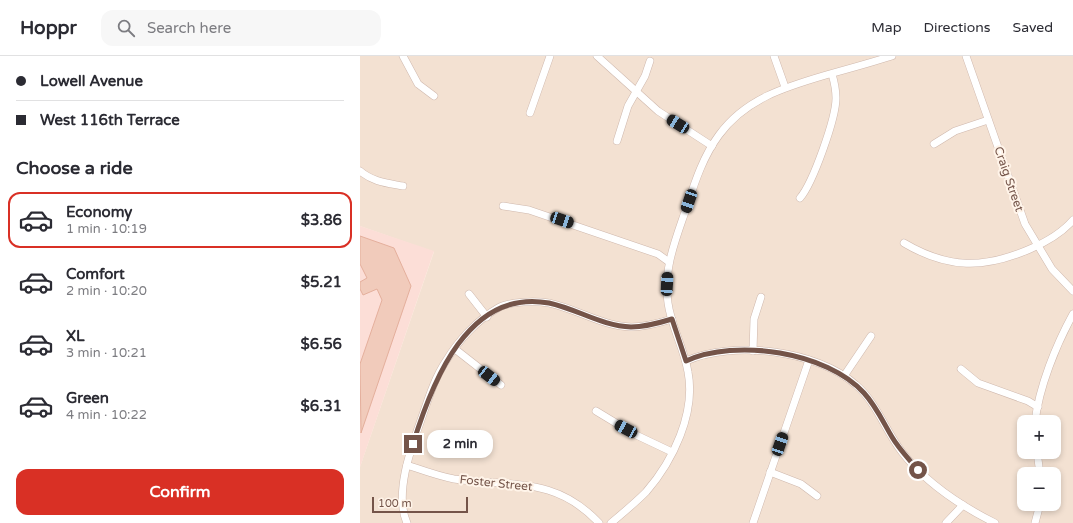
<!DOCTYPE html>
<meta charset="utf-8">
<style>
body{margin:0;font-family:"Varela Round",sans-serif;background:#f7f7f7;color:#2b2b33;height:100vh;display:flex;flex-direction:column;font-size:15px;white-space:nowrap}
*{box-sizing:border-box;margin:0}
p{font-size:13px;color:#7c7c81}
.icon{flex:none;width:22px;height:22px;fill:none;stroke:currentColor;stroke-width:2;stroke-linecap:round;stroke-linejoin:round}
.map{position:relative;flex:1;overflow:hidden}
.side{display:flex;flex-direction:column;background:#fff;width:360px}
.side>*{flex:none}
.hud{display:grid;align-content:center;height:88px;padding:0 16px;background:#fff}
.buttons{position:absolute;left:657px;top:359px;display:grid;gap:8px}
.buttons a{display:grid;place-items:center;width:44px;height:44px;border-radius:8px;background:#fff;box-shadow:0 2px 6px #0003;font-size:20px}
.scale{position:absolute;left:12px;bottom:10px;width:96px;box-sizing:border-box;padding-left:4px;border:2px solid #745449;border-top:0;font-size:11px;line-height:14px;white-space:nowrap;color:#745449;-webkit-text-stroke:3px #fff4e9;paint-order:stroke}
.end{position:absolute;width:18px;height:18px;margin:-9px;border:5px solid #745449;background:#fff;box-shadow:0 0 0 2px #fff}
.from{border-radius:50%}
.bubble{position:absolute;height:28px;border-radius:12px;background:#fff;box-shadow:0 2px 6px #0003;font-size:13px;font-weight:700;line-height:28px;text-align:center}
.car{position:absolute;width:12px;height:24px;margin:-12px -6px;border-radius:5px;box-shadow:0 0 3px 1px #0007;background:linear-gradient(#222 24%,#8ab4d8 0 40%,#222 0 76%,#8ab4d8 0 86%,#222 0)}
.hud b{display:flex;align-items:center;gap:14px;height:38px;font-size:15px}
.hud b+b{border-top:1px solid #e1e1e2}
.hud i{width:10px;height:10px;background:#2b2b33}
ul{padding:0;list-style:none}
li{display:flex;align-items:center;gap:12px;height:56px;margin:0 8px 6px;padding:0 8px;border:2px solid transparent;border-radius:12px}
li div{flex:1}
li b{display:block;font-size:15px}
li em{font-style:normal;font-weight:700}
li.selected{border-color:#d93025}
li>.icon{width:36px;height:36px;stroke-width:1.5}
h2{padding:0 16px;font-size:18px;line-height:48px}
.primary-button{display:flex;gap:8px;margin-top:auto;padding:8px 16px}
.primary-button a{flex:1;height:46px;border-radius:12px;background:#d93025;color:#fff;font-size:16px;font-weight:700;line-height:46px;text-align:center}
header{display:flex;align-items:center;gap:24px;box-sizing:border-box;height:56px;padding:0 20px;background:#fff;border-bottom:1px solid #e1e1e2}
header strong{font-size:19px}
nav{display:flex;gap:22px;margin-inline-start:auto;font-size:14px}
.search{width:280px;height:36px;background:#f7f7f7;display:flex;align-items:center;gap:10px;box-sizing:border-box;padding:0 14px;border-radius:12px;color:#7c7c81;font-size:15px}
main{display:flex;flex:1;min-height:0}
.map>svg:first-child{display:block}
.residential{fill:#f3e1d2;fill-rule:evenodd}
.commercial{fill:#fcded7}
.building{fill:#f1cbbb;stroke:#e4af9c}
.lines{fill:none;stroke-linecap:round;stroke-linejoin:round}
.minor-casing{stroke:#cfb8ad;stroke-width:8}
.minor{stroke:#fff;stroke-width:7}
.route{stroke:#745449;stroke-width:5}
.labels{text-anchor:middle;stroke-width:4;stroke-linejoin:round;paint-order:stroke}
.street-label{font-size:12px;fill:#745449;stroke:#fff4e9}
</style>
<header>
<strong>Hoppr</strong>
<div class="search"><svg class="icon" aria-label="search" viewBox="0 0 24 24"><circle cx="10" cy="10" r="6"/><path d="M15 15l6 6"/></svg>Search here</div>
<nav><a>Map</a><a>Directions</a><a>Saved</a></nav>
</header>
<main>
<section class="side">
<div class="hud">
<b><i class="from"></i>Lowell Avenue</b>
<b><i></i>West 116th Terrace</b>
</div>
<h2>Choose a ride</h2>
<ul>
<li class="selected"><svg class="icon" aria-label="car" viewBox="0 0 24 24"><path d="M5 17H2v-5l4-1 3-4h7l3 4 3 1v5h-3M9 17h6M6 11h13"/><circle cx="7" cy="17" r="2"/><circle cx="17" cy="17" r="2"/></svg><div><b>Economy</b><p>1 min · 10:19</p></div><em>$3.86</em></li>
<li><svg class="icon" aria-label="car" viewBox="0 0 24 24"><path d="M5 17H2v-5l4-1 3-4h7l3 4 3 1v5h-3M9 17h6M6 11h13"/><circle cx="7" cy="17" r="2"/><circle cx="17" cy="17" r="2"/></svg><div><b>Comfort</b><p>2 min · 10:20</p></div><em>$5.21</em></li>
<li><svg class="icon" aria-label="car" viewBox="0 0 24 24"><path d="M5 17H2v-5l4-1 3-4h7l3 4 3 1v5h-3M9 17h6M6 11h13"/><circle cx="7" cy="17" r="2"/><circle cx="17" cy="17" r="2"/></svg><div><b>XL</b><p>3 min · 10:21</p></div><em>$6.56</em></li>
<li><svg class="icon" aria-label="car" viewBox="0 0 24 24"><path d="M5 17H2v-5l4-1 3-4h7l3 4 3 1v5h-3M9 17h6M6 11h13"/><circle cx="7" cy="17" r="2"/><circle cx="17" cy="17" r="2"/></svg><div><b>Green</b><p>4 min · 10:22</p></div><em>$6.31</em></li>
</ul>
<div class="primary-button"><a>Confirm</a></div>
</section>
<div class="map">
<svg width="713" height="467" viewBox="0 0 713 467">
<rect width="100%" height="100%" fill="#fcf0e3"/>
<!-- residential -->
<path class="residential" d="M0,0H713V467H0V411L74,196L0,170ZM664,366H694V396H664ZM664,418H694V448H664Z"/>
<!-- commercial -->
<path class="commercial" d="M0,170L74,195L0,411Z"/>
<!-- building -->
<path class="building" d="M0,180L34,192L51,230L1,377L0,308L22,244L17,233L3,239L0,233V226L7,222L0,208Z"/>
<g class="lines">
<defs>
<g id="minor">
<path d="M43,0L58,28L74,40"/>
<path d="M237,0L298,55L352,90"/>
<path d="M414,0L425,31"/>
<path d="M606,0L665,168L692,213L713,235"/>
<path d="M170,57L190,0"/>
<path d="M257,85L268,50L285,20L290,5"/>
<path d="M574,88L595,75L628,64"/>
<path d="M0,115C13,126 27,127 43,130"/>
<path d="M440,142C453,127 476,62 476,42C476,34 474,25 472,18"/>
<path d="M143,150L169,154L298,198L309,206"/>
<path d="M544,187C588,213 624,213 670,193C686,186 701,178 713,164"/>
<path d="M109,238L127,261"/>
<path d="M95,293L141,329"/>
<path d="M393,295L394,263L401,241"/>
<path d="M326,305C373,284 457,294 496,329C517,347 525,374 542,396C565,426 601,450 635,467"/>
<path d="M601,313L618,327L668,345L678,351"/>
<path d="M484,320L511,280"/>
<path d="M236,355L274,378L312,396"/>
<path d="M675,366C679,331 696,289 713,258"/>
<path d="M677,396L680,418"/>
<path d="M47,409C62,414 78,420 94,423C152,431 195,420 239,467"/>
<path d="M410,416L441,428L457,440"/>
<path d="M47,467C34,438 51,392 61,364C68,344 74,323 86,305C98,285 117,264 138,252C150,245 176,245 189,247C217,253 242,270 271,271C285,271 299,267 312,263"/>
<path d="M251,467C263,457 275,447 286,436C313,405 336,357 328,316C324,292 311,270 308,247C303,215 315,185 325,156C334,129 342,102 359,79C385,43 425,31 466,19C488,13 510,7 532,0"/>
<path d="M393,467L449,304"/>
<path d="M586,467L603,449"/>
<path d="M675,467L680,448"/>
</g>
</defs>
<!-- minor casing -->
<use href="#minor" class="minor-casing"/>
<!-- minor -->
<use href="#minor" class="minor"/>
</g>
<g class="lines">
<!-- route -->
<path class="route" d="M53,388C72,326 108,232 189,247C217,253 242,270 271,271C285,271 299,267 312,263L326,305C376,282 467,296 504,337C516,350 523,366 532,381C539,393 549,403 558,414"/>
</g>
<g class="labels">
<!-- street labels -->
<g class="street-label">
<text transform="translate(649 123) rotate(71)" y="4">Craig Street</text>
<text transform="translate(136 427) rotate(6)" y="4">Foster Street</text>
</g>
</g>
</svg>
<div class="buttons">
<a>+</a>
<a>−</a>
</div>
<div class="scale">100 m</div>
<i class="end from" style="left:558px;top:414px"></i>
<i class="end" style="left:53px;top:388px"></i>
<div class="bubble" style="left:67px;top:374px;width:66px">2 min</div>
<i class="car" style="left:318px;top:68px;rotate:302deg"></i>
<i class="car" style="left:329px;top:145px;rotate:199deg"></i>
<i class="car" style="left:202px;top:164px;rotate:109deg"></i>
<i class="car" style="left:307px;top:228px;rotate:3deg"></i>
<i class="car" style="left:129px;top:320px;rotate:128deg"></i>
<i class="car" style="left:266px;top:373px;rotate:298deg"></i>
<i class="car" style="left:420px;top:388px;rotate:19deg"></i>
</div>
</main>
